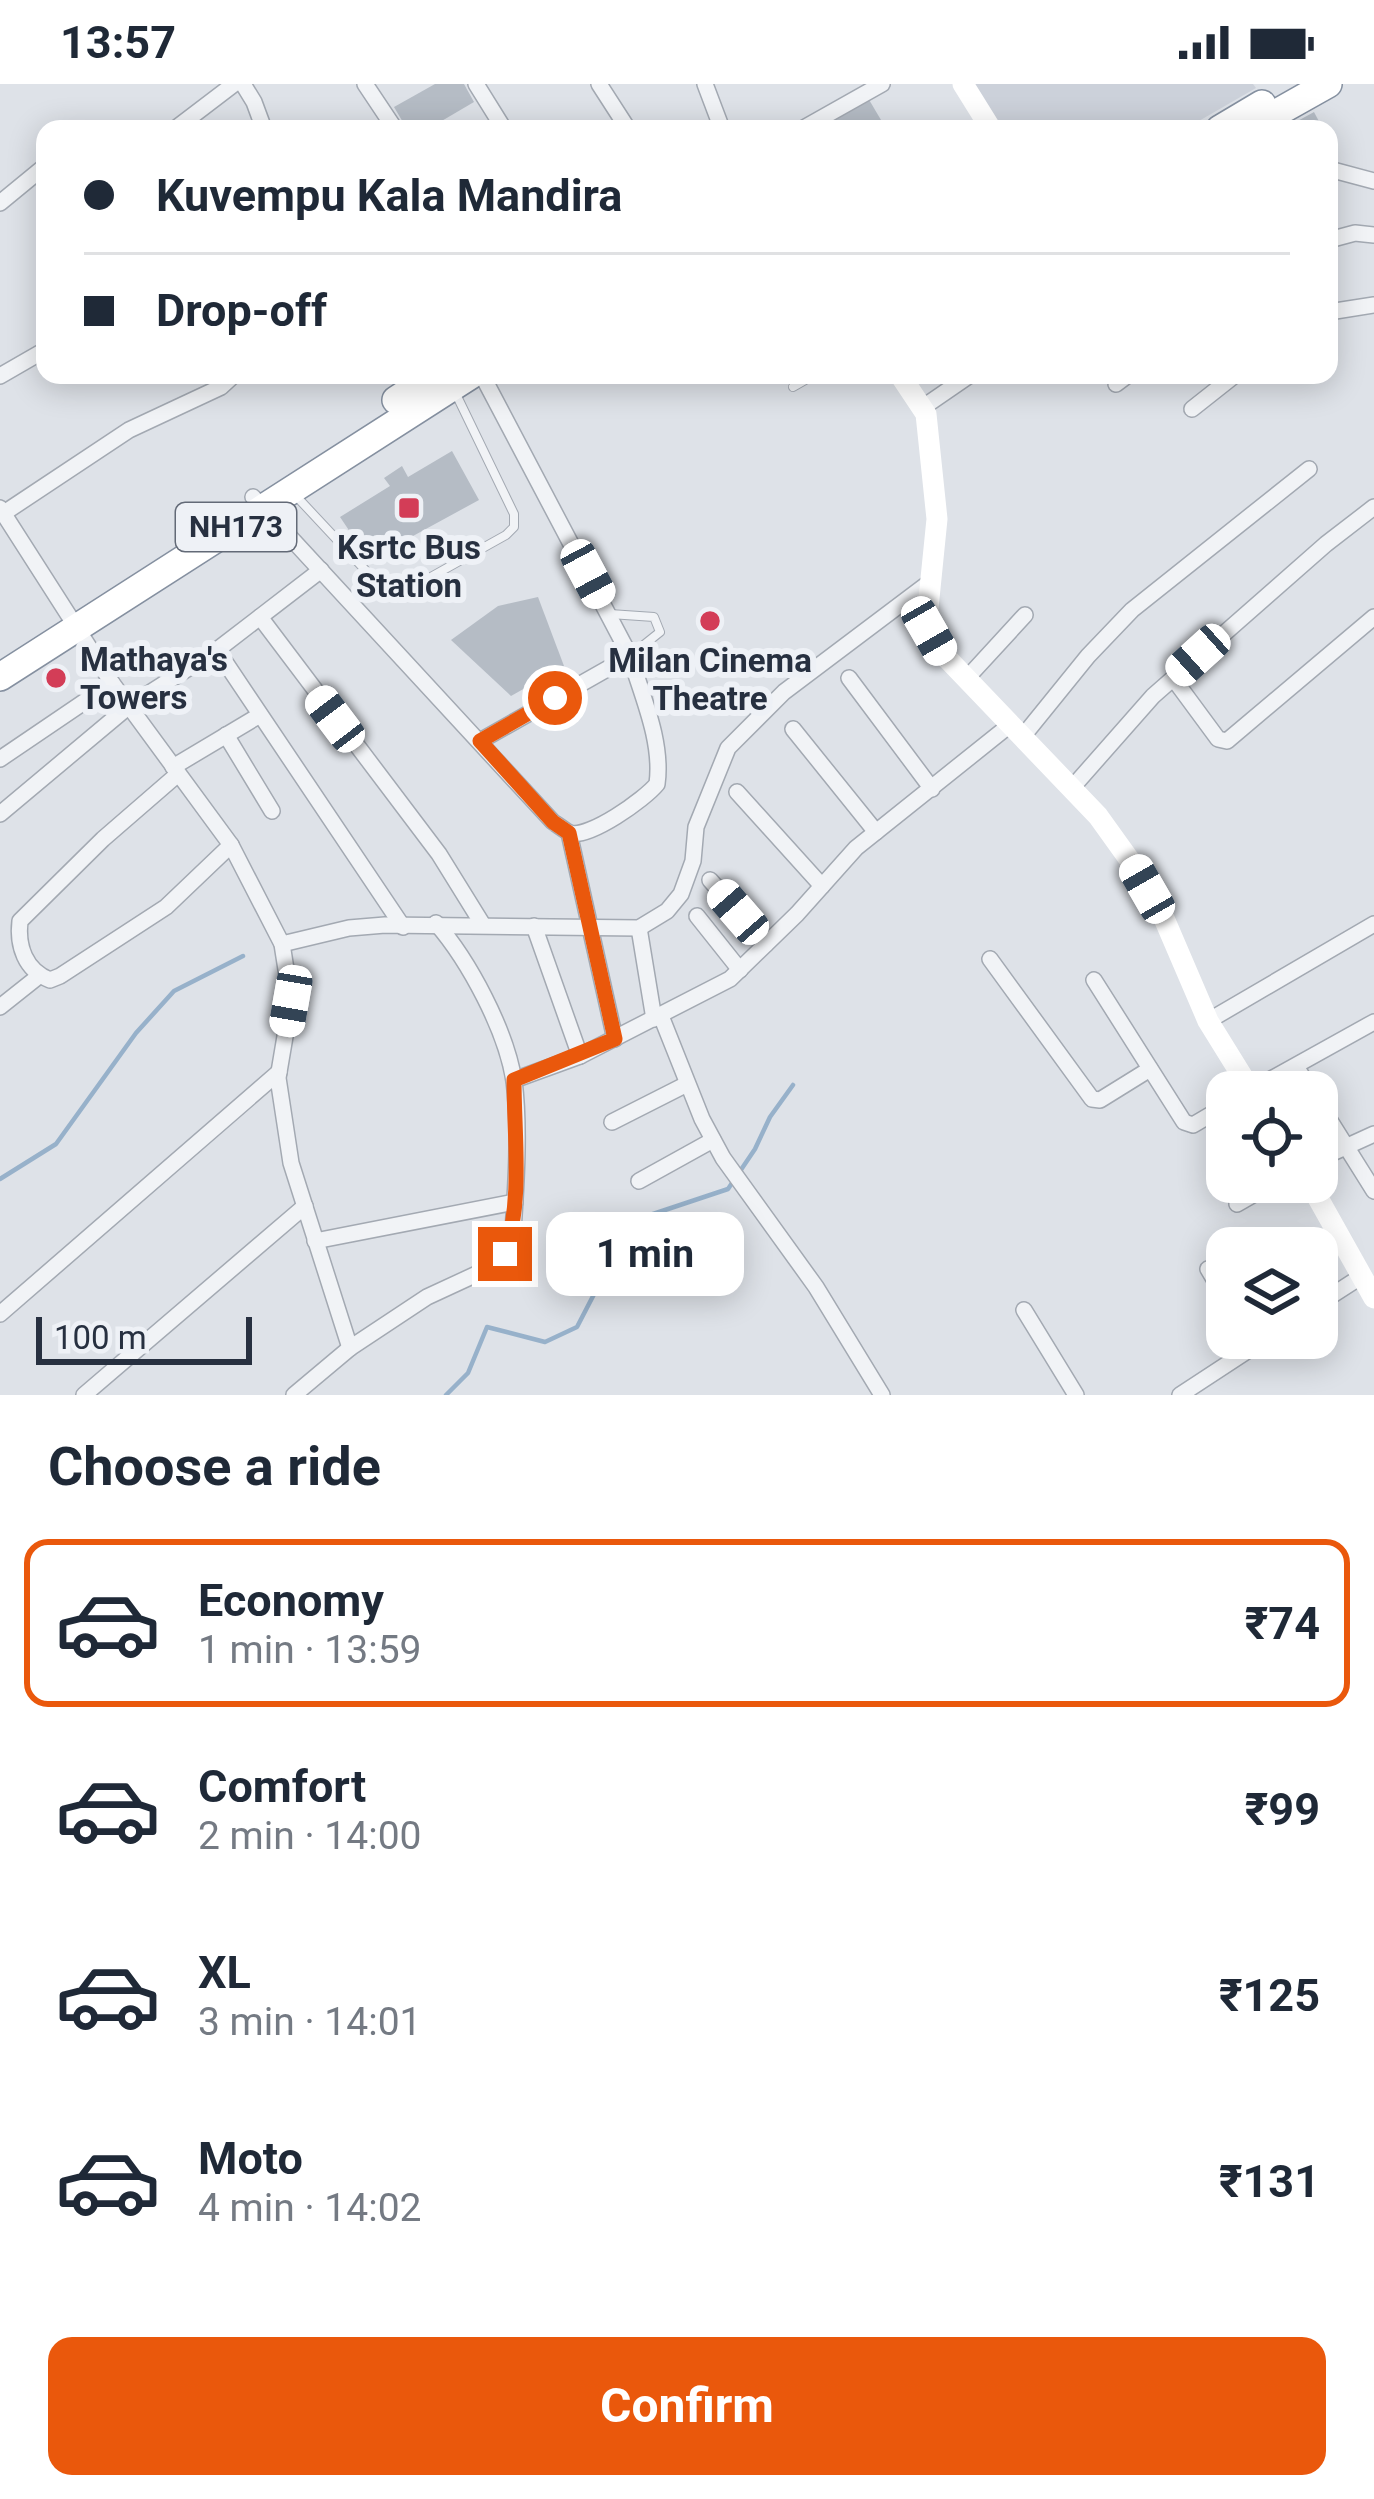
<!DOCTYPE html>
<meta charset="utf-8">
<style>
body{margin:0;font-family:Roboto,sans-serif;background:#f2f2f3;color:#1f2937;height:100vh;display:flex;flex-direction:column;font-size:45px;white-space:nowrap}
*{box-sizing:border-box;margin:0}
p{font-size:39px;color:#747a83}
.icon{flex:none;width:66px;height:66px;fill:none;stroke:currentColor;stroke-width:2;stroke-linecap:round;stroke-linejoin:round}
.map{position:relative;height:1311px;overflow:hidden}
.details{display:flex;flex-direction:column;background:#fff;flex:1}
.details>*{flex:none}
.guide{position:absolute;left:36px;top:36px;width:1302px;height:264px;border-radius:24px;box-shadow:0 6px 30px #0003;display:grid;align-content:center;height:264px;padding:0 48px;background:#fff}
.fabs{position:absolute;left:1206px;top:987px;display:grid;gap:24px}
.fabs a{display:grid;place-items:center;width:132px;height:132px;border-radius:24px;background:#fff;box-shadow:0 6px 30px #0003;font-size:60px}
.scale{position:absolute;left:36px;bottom:30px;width:216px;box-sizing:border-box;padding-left:12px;border:6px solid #273040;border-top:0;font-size:33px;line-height:42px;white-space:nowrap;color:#273040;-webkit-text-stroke:9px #eef1f6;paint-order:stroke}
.end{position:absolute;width:54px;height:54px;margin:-27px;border:15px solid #ea580c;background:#fff;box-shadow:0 0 0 6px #fff}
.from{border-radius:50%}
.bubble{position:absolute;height:84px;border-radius:24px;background:#fff;box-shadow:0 6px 30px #0003;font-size:39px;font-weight:700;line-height:84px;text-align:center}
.car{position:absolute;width:36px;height:72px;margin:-36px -18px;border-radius:15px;box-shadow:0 0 9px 3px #0007;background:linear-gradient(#fff 24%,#345 0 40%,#fff 0 76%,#345 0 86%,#fff 0)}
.guide b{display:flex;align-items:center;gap:42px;height:114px;font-size:45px}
.guide b+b{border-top:3px solid #e0e1e3}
.guide i{width:30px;height:30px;background:#1f2937}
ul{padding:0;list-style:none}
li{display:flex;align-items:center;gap:36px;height:168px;margin:0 24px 18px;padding:0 24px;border:6px solid transparent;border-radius:24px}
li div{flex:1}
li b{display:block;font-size:45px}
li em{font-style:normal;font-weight:700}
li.on{border-color:#ea580c}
li>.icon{width:108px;height:108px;stroke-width:1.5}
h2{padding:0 48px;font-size:54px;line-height:144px}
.cta{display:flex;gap:24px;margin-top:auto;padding:24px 48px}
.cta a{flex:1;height:138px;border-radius:24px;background:#ea580c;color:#fff;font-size:48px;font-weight:700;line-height:138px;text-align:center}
.status{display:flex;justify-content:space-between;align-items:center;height:84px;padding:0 60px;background:#fff;direction:ltr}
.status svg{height:33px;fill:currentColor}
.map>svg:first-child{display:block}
.built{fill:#ccd1da}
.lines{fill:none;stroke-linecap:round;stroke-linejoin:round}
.stream{stroke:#97b1ca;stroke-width:4.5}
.building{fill:#b5bcc5}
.lane-casing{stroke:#a3a9b2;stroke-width:10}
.street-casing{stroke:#a3a9b2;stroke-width:18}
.highway-casing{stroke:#8590a0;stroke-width:30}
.lane{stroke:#f1f3f6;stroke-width:8}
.street{stroke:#f1f3f6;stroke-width:15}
.secondary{stroke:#fff;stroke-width:21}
.highway{stroke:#fff;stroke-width:27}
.route{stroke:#ea580c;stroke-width:15}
.poi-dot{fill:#d33d57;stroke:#eef1f6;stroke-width:4.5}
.labels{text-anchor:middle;stroke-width:12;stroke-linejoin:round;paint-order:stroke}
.shield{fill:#eef1f6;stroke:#636a77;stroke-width:3}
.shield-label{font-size:30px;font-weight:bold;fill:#273040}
.poi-label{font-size:33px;font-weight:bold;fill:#273040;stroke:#eef1f6}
</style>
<div class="status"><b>13:57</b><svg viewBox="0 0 49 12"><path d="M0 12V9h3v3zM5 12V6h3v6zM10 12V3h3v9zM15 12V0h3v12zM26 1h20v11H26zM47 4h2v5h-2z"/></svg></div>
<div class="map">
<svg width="1374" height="1311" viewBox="0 0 1374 1311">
<rect width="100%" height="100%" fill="#dee2e8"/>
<!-- built -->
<path class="built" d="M969,0H1253L1256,4L1185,45H998Z"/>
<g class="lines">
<!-- stream -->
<g class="stream">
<path d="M0,1095L56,1060L136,949L174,907L243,872"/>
<path d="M446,1311L468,1289L487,1243L545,1258L577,1243L632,1137L728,1105L755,1065L770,1033L793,1001"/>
</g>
</g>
<!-- building -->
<g class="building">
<path d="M435,0H464L474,18L428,45H407L394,23Z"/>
<path d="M868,14L881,36L866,45H824L822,42Z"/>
<path d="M1314,28L1323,45H1283Z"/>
<path d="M377,36L384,45H353V44Z"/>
<path d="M452,367L479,416L369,476L340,433L390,402L384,394L402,382L408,393Z"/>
<path d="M538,513L564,582L511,612L451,556L498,522Z"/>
</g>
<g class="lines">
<defs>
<g id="lane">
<path d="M793,303L814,291"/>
<path d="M297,413L369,490L395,509L404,508L506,451L514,443V430L455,308"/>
<path d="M610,530L654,533L660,548L630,572"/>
</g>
<g id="street">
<path d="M243,0L254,18L264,45"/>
<path d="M365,0L395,45"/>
<path d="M476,0L504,45"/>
<path d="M599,0L628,45"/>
<path d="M705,0L722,45"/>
<path d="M175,45L234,0"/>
<path d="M802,45L882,0"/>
<path d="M1329,85L1374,97"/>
<path d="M0,119L45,82"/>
<path d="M1329,156L1355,149L1374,151"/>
<path d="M1329,228L1374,221"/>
<path d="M0,292L45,266"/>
<path d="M1116,300L1128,291"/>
<path d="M922,324L970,291"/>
<path d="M1192,325L1235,291"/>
<path d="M253,413L553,738C554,738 568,749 570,749C589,755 645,715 657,700C663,658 642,612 630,572"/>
<path d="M0,424L112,599L231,761L282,860L291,917L278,994L291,1079L350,1264"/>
<path d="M4,429L129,346L221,303L234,291"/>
<path d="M260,533L439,770L483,841"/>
<path d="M217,566L403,843"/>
<path d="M968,593L1025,531"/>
<path d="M849,594L932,705"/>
<path d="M1173,594L1218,655L1227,657L1374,533"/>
<path d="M793,645L876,748"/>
<path d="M226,651L272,727"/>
<path d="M1024,651L1088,572L1132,526L1309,385"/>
<path d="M480,657L630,572L482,291"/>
<path d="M0,675L112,599"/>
<path d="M173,683L260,631"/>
<path d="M178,690L103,755L20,837C17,862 25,886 50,896L60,892L166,823L231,761"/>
<path d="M1071,705L1153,612L1326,460L1374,423"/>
<path d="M737,708L822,802"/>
<path d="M0,730L129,622L217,566L321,486"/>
<path d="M569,749L615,955"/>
<path d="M710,796L766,860"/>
<path d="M697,832L740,886"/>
<path d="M534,842L580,972"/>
<path d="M639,844L654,935"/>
<path d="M282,860L349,844L385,841L639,844L667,827L681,810L693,777L696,743L728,664L784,608L930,498"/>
<path d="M990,875L1092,1015L1100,1016L1150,985"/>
<path d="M1094,896L1184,1038L1193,1041L1227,1021"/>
<path d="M0,923L39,892"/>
<path d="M661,932L702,1035L723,1074L816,1203L882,1311"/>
<path d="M1208,937L1374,840"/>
<path d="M1297,984L1312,1008"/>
<path d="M514,996L580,972L730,895L797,830L856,764L1011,640"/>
<path d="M1248,1008L1374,938"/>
<path d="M1317,1016L1374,1107"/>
<path d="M612,1038L687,1000"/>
<path d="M1317,1076L1374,1050"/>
<path d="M639,1097L713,1056"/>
<path d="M1237,1120L1275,1098"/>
<path d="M315,1157L515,1118"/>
<path d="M1208,1185L1227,1217"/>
<path d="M1317,1221L1362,1192"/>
<path d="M1024,1226L1076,1311"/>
<path d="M0,1230L279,988"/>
<path d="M84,1311L305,1122"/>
<path d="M294,1311L350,1264L427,1213L481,1188L505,1170L513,1147C516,1102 520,1042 514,997C506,946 469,877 436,839"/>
<path d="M1180,1311L1267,1254"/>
</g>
<g id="highway">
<path d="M1220,45L1262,20"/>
<path d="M1248,45L1328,0"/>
<path d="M396,316L434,291"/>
<path d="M0,593L471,291"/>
</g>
</defs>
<!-- lane casing -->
<use href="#lane" class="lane-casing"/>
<!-- street casing -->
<use href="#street" class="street-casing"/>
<!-- highway casing -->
<use href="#highway" class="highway-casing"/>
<!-- lane -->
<use href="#lane" class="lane"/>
<!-- street -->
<use href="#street" class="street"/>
<!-- secondary -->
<g class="secondary">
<path d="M963,0L991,45"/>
<path d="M900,291L926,330L937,435L927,534L929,547L942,569L1098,732L1131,778L1163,832L1208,937L1252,1008"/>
<path d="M1309,1098L1374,1214"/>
</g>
<!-- highway -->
<use href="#highway" class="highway"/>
</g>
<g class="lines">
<!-- route -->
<path class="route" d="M505,1170C523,1116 514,1052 514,996L615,955L569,749L553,738L480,657L555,614"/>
</g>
<!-- markers -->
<g class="poi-dot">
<rect x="397" y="412" width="24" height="24" rx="6"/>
<circle cx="710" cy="537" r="12"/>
<circle cx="56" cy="594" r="12"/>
</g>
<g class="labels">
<!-- shield labels -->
<rect class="shield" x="176" y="419" width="120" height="48" rx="9"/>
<g class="shield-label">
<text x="236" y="453">NH173</text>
</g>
<!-- poi labels -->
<g class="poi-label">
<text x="409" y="475">Ksrtc Bus<tspan x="409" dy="38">Station</tspan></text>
<text x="80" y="587" text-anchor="start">Mathaya's<tspan x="80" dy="38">Towers</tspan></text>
<text x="710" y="588">Milan Cinema<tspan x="710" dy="38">Theatre</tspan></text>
</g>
</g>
</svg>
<div class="fabs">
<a><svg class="icon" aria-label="locate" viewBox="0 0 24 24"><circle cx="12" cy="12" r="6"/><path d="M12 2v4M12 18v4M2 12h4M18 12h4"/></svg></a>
<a><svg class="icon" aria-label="layers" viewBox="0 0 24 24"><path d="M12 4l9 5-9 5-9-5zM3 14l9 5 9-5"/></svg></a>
</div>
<div class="scale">100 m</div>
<i class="end from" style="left:555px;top:614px"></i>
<i class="end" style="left:505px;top:1170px"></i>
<div class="bubble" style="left:546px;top:1128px;width:198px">1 min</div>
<i class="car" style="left:588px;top:490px;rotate:152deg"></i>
<i class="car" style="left:929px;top:547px;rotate:150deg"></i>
<i class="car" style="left:1198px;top:571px;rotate:228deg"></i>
<i class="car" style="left:335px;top:635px;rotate:323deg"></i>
<i class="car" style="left:1147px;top:805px;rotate:330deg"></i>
<i class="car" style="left:738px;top:828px;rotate:319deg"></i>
<i class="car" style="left:291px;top:917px;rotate:190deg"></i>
<div class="guide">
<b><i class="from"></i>Kuvempu Kala Mandira</b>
<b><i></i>Drop-off</b>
</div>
</div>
<section class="details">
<h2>Choose a ride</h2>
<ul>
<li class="on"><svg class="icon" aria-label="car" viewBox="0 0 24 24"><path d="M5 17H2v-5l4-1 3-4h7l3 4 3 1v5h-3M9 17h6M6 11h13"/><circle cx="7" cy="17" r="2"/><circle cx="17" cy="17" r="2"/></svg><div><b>Economy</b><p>1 min · 13:59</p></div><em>₹74</em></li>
<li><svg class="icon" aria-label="car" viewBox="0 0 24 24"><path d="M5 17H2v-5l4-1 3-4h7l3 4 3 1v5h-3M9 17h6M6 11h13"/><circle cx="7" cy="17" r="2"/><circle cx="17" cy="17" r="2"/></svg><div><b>Comfort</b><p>2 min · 14:00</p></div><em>₹99</em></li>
<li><svg class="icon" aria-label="car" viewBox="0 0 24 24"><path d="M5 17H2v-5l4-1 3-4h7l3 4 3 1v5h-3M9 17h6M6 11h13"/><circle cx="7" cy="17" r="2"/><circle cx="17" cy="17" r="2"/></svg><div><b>XL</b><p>3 min · 14:01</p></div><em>₹125</em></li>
<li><svg class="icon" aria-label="car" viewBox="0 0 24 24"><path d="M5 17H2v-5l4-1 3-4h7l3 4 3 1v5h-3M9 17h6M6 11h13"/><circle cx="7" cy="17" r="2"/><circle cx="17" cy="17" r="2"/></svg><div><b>Moto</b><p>4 min · 14:02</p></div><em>₹131</em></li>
</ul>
<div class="cta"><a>Confirm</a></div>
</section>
